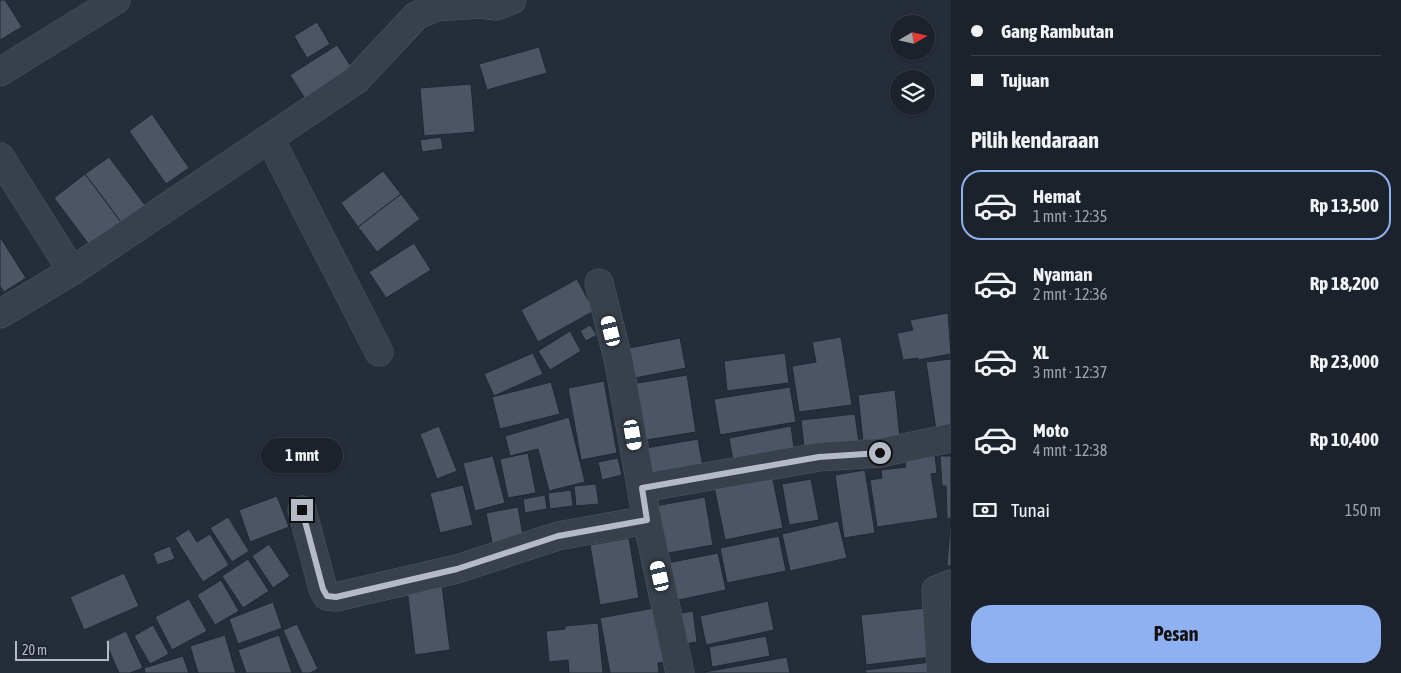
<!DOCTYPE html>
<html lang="id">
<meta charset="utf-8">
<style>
body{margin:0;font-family:"Asap Condensed",sans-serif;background:#292f38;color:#f1f3f6;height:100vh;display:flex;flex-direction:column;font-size:19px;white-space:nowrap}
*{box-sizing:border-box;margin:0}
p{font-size:16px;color:#a0a4a9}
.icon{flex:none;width:28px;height:28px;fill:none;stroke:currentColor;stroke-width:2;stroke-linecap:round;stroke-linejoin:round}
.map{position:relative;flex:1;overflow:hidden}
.drawer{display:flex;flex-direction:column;background:#1c222c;width:450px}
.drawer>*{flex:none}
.hud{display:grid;align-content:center;height:110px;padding:0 20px;background:#1c222c}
.needle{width:32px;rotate:81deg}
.buttons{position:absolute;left:890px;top:15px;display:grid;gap:10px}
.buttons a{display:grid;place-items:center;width:45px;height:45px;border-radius:50%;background:#1c222c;box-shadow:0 1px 4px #0004,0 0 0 1px #3a3f48;font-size:25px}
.scale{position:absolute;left:15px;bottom:12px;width:94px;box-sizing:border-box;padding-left:5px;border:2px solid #b4bbc7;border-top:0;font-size:14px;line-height:18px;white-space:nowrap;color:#b4bbc7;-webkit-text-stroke:4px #1e2530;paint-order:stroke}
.end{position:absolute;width:22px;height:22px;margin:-11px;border:6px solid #b4bbc7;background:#111;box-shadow:0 0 0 2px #111}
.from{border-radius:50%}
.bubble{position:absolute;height:35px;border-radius:18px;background:#1c222c;box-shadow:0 1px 4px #0004,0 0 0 1px #3a3f48;font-size:16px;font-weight:700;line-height:35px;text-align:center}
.car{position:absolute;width:15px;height:30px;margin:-15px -8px;border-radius:6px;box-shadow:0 0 4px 1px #0007;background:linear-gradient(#fff 24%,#345 0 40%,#fff 0 76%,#345 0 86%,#fff 0)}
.hud b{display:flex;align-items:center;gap:18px;height:48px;font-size:19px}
.hud b+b{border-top:1px solid #3a3f48}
.hud i{width:12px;height:12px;background:#f1f3f6}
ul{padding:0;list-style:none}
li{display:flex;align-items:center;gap:15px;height:70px;margin:0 10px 8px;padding:0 10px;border:2px solid transparent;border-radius:20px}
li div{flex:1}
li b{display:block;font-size:19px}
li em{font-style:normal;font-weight:700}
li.on{border-color:#8fb1f1}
li>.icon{width:45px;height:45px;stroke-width:1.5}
h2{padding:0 20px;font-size:22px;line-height:60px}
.pay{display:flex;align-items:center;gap:12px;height:55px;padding:0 20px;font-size:19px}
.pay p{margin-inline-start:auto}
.action{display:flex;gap:10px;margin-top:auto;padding:10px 20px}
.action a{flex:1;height:58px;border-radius:20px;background:#8fb1f1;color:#111;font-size:20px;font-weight:700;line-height:58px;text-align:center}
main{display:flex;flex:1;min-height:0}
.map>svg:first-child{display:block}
.building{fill:#4b5565;stroke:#202732}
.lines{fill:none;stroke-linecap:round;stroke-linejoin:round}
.minor-casing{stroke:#515863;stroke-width:29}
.minor{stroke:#38404b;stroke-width:28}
.route{stroke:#b4bbc7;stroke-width:6}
</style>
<main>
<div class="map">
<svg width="951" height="673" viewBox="0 0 951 673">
<rect width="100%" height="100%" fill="#252d3b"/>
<!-- building -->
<g class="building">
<path d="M0,0H5L22,27L0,40Z"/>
<path d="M317,22L330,44L307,58L294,36Z"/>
<path d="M337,45L356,74L309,105L290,75Z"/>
<path d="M539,47L547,73L487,90L479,64Z"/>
<path d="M471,84L475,132L424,136L420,88Z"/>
<path d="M152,114L189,168L166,184L129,131Z"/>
<path d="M441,137L443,149L422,152L420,140Z"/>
<path d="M109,157L145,205L121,222L85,174Z"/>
<path d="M383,171L401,194L358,227L341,203Z"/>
<path d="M85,174L121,222L90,246L54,198Z"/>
<path d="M401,194L420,219L377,252L358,227Z"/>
<path d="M0,237L26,278L4,292L0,286Z"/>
<path d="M414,243L431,270L386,298L369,272Z"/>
<path d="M577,279L594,311L538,342L521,310Z"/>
<path d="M948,313L951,354L918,360V358L903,360L897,333L913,330L910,320Z"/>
<path d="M590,325L597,335L586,341L580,331Z"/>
<path d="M570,331L581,351L550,370L538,351Z"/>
<path d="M841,337L852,405L799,412L792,366L816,362L812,342Z"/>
<path d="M680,338L686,368L635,378L629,348Z"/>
<path d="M533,353L543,374L494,396L484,374Z"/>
<path d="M785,353L789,383L727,391L724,361Z"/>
<path d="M951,359V435L937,437L926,362Z"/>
<path d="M687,375L696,432L634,442L625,385Z"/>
<path d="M604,381L617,453L581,460L568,388Z"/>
<path d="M551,382L560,414L500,429L492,397Z"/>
<path d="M790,387L796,422L720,435L714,399Z"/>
<path d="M895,390L900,438L863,442L858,395Z"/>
<path d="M855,414L860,450L805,456L801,420Z"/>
<path d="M569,417L585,482L549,491L538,449L510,456L505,436Z"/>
<path d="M439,426L457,471L437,479L420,434Z"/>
<path d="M791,426L795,455L734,466L729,438Z"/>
<path d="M698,439L704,473L646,484L640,449Z"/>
<path d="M528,453L536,493L508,498L500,459Z"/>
<path d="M493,456L505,503L475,511L463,463Z"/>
<path d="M935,456L937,473L931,474L938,518L877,527L870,480L882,478L881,470L906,467L905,460Z"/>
<path d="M940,456H951V518L947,519L946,486H942Z"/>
<path d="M618,458L622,475L602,480L598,462Z"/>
<path d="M865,470L875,533L844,538L835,475Z"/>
<path d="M772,475L783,528L725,540L714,487Z"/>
<path d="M811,479L819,520L789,525L782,484Z"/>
<path d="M596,484L599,504L576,506L574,486Z"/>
<path d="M463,485L473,525L440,533L430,493Z"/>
<path d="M571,490L573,506L550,509L548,493Z"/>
<path d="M545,495L547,509L525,513L523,499Z"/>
<path d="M277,496L289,527L250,542L239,510Z"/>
<path d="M705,497L713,545L663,554L655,506Z"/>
<path d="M518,507L524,541L493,548L486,513Z"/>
<path d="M228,517L249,551L232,562L210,528Z"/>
<path d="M838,521L847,558L790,571L782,534Z"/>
<path d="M950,526L951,527V566H947Z"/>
<path d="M189,529L197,542L210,534L229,565L203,582L175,538Z"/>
<path d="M779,536L786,571L727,583L720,548Z"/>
<path d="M629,538L639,598L600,605L590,545Z"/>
<path d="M269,544L290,576L273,588L252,556Z"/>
<path d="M170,546L175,559L157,565L153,553Z"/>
<path d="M718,553L726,590L669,602L662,564Z"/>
<path d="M248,559L269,591L243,608L222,576Z"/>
<path d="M124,573L139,606L84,630L70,597Z"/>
<path d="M221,580L239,611L215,625L197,595Z"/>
<path d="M442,585L450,650L415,655L407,589Z"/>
<path d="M189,599L207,631L172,650L155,617Z"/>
<path d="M768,601L774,630L706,645L700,616Z"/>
<path d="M273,602L282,628L238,644L229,619Z"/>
<path d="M659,607L669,662L658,663L659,673H610L600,618Z"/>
<path d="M926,608L931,657L866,665L861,615Z"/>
<path d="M693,611L697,642L679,645L675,614Z"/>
<path d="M598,623L603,673H569L568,660L549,662L546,631L565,629V626Z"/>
<path d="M297,624L318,669L310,673H302L283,630Z"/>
<path d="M153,625L169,654L150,664L134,636Z"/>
<path d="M126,631L143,668L130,673H119L105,641Z"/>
<path d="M225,635L236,673H198L190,646Z"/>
<path d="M279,635L292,673H246L238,650Z"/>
<path d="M766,636L770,656L712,667L709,647Z"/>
<path d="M183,656L189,673H145L144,668Z"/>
<path d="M787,657L790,673H705V672Z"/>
<path d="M931,662L933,673H866L865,670Z"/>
</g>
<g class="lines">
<defs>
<g id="minor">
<path d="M0,72L116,0"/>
<path d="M270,139L379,352"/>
<path d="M0,157L72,271"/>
<path d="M599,283L619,363L647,520L680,673"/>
<path d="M0,314L72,271L356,80L416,16L436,7L480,4L496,6L512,0"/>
<path d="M642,488L819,457L880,453L951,438"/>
<path d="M302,510L323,589L327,596L336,597L457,569L558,536L647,520"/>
<path d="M941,673L936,590L951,584"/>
</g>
</defs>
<!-- minor casing -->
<use href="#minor" class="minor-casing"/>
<!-- minor -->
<use href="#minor" class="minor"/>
</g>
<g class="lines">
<!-- route -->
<path class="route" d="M302,510L323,589L327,596L336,597L457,569L558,536L647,520L642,488L819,457L880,453"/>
</g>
</svg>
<div class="buttons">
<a><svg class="needle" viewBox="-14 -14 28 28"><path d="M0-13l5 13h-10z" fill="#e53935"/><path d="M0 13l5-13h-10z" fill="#a0a4a9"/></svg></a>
<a><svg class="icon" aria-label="layers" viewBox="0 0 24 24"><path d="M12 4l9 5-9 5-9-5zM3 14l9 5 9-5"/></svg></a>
</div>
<div class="scale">20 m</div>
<i class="end from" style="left:880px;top:453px"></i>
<i class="end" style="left:302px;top:510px"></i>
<div class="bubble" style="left:261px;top:438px;width:82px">1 mnt</div>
<i class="car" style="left:611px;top:331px;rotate:346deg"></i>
<i class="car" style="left:633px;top:435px;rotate:170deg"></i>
<i class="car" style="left:660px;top:576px;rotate:347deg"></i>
</div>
<section class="drawer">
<div class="hud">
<b><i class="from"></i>Gang Rambutan</b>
<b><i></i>Tujuan</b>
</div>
<h2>Pilih kendaraan</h2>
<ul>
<li class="on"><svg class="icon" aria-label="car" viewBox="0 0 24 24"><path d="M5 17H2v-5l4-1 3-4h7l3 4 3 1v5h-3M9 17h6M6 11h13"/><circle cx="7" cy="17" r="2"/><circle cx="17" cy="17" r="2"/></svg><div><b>Hemat</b><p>1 mnt · 12:35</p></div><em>Rp 13,500</em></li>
<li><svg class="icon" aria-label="car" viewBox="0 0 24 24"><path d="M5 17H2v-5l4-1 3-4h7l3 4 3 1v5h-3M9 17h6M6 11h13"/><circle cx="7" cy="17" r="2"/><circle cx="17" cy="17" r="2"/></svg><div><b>Nyaman</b><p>2 mnt · 12:36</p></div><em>Rp 18,200</em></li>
<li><svg class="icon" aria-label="car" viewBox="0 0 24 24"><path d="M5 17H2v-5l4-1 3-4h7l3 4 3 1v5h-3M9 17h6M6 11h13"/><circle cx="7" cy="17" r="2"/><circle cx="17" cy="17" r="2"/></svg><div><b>XL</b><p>3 mnt · 12:37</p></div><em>Rp 23,000</em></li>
<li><svg class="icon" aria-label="car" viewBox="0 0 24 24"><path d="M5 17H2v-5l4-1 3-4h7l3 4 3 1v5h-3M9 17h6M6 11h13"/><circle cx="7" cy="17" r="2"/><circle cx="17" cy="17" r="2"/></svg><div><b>Moto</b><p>4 mnt · 12:38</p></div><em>Rp 10,400</em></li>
</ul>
<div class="pay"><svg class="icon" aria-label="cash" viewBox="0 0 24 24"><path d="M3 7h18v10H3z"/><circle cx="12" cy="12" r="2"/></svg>Tunai<p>150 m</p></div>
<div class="action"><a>Pesan</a></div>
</section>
</main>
